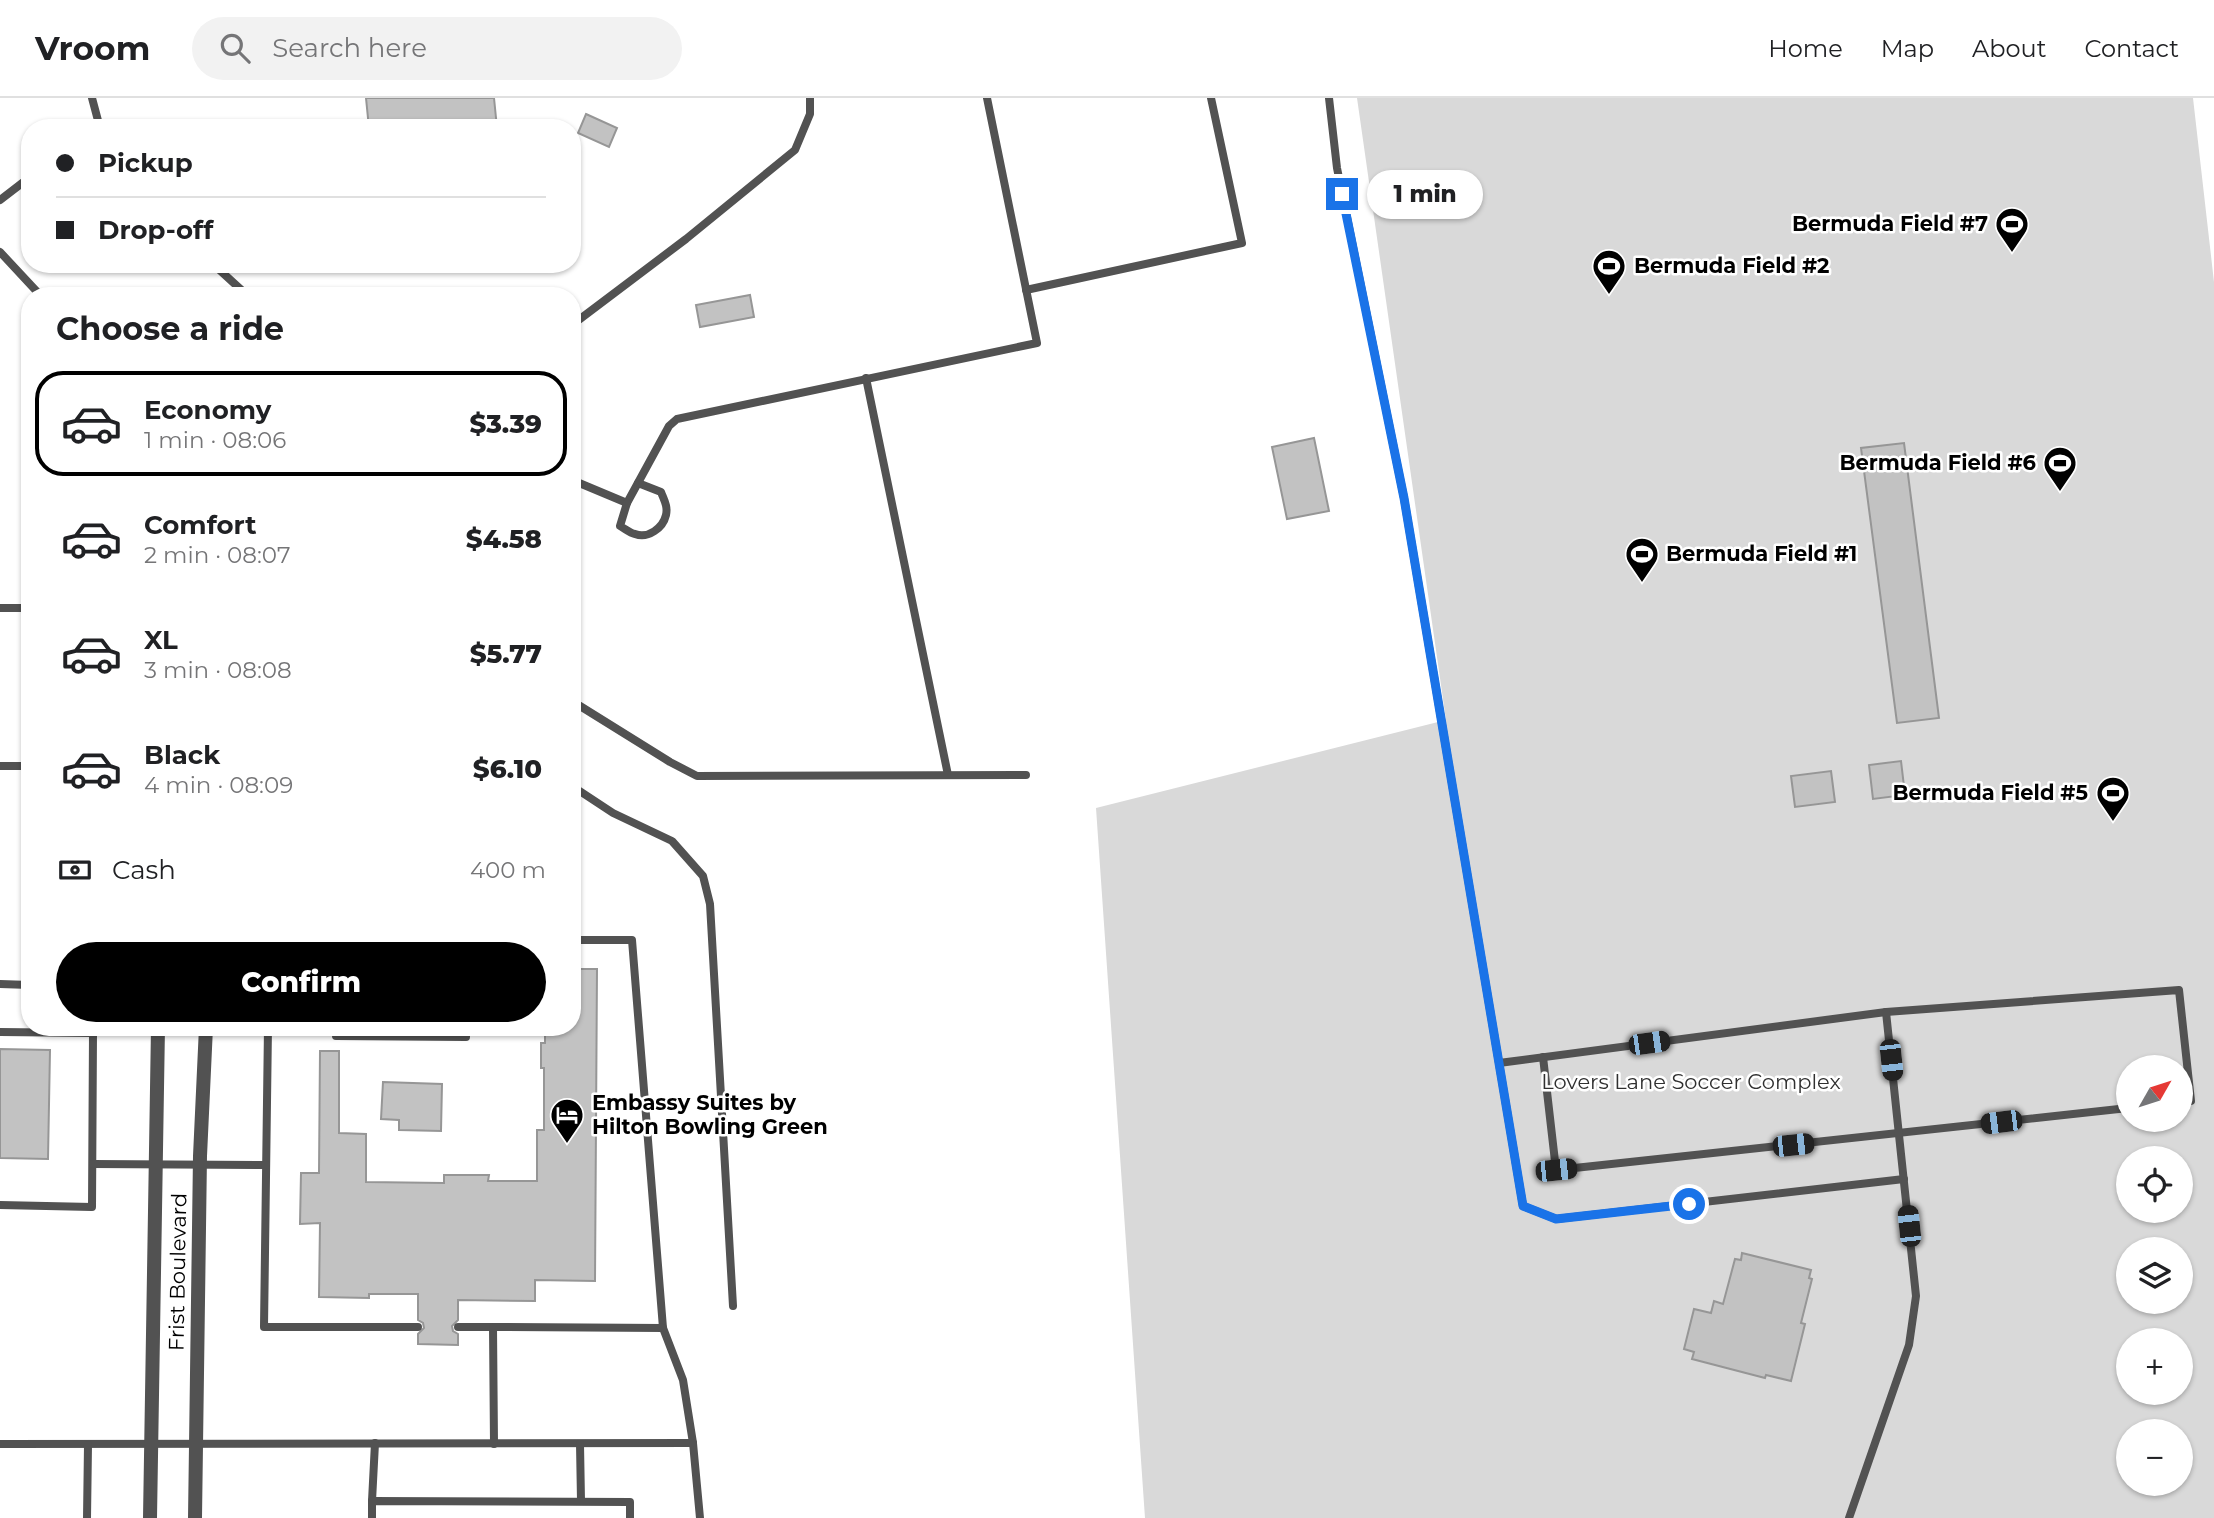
<!DOCTYPE html>
<meta charset="utf-8">
<style>
body{margin:0;font-family:Montserrat,sans-serif;background:#f2f2f2;color:#202124;height:100vh;display:flex;flex-direction:column;font-size:26px;white-space:nowrap}
*{box-sizing:border-box;margin:0}
p{font-size:23px;color:#757577}
.icon{flex:none;width:38px;height:38px;fill:none;stroke:currentColor;stroke-width:2;stroke-linecap:round;stroke-linejoin:round}
.map{position:relative;flex:1;overflow:hidden}
.drawer{position:absolute;left:21px;top:189px;width:560px;height:749px;display:flex;flex-direction:column;background:#fff;border-radius:28px;box-shadow:0 2px 5px #0004}
.drawer>*{flex:none}
.banner{position:absolute;left:21px;top:21px;width:560px;height:154px;border-radius:28px;box-shadow:0 2px 5px #0004;display:grid;align-content:center;height:154px;padding:0 35px;background:#fff}
.needle{width:46px;rotate:51deg}
.fabs{position:absolute;left:2116px;top:957px;display:grid;gap:14px}
.fabs a{display:grid;place-items:center;width:77px;height:77px;border-radius:50%;background:#fff;box-shadow:0 2px 5px #0004;font-size:35px}
.end{position:absolute;width:32px;height:32px;margin:-16px;border:9px solid #1a73e8;background:#fff;box-shadow:0 0 0 4px #fff}
.from{border-radius:50%}
.bubble{position:absolute;height:49px;border-radius:24px;background:#fff;box-shadow:0 2px 5px #0004;font-size:23px;font-weight:800;line-height:49px;text-align:center}
.car{position:absolute;width:21px;height:42px;margin:-21px -10px;border-radius:9px;box-shadow:0 0 5px 2px #0007;background:linear-gradient(#222 24%,#8ab4d8 0 40%,#222 0 76%,#8ab4d8 0 86%,#222 0)}
.banner b{display:flex;align-items:center;gap:24px;height:66px;font-size:26px}
.banner b+b{border-top:2px solid #e0e0e0}
.banner i{width:18px;height:18px;background:#202124}
ul{padding:0;list-style:none}
li{display:flex;align-items:center;gap:21px;height:105px;margin:0 14px 10px;padding:0 21px;border:4px solid transparent;border-radius:28px}
li div{flex:1}
li b{display:block;font-size:26px}
li em{font-style:normal;font-weight:800}
li.current{border-color:#000}
li>.icon{width:63px;height:63px;stroke-width:1.5}
h2{padding:0 35px;font-size:32px;line-height:84px}
.pay{display:flex;align-items:center;gap:18px;height:77px;padding:0 35px;font-size:26px}
.pay p{margin-inline-start:auto}
.cta{display:flex;gap:14px;margin-top:auto;padding:14px 35px}
.cta a{flex:1;height:80px;border-radius:42px;background:#000;color:#fff;font-size:28px;font-weight:800;line-height:80px;text-align:center}
header{display:flex;align-items:center;gap:42px;box-sizing:border-box;height:98px;padding:0 35px;background:#fff;border-bottom:2px solid #e0e0e0}
header strong{font-size:33px}
nav{display:flex;gap:38px;margin-inline-start:auto;font-size:24px}
.search{width:490px;height:63px;background:#f2f2f2;display:flex;align-items:center;gap:18px;box-sizing:border-box;padding:0 24px;border-radius:38px;color:#757577;font-size:26px}
.map>svg:first-child{display:block}
.green{fill:#d9d9d9;fill-rule:evenodd}
.building{fill:#c2c2c2;stroke:#969696;stroke-width:2}
.lines{fill:none;stroke-linecap:round;stroke-linejoin:round}
.lane{stroke:#525252;stroke-width:8}
.street{stroke:#525252;stroke-width:14}
.route{stroke:#1a73e8;stroke-width:9}
.labels{text-anchor:middle;stroke-width:5;stroke-linejoin:round;paint-order:stroke}
.poi-label{font-size:21px;font-weight:bold;fill:#000;stroke:#fff;text-anchor:end}
.park-label{font-size:21px;fill:#303030;stroke:#fff}
.street-label{font-size:21px;fill:#000;stroke:#fff}
</style>
<header>
<strong>Vroom</strong>
<div class="search"><svg class="icon" aria-label="search" viewBox="0 0 24 24"><circle cx="10" cy="10" r="6"/><path d="M15 15l6 6"/></svg>Search here</div>
<nav><a>Home</a><a>Map</a><a>About</a><a>Contact</a></nav>
</header>
<div class="map">
<svg width="2214" height="1420" viewBox="0 0 2214 1420">
<rect width="100%" height="100%" fill="#fff"/>
<!-- green -->
<path class="green" d="M1357,0H2193L2214,184V1420H1145L1096,710L1446,622ZM2128,970H2180V1022H2128ZM2128,1060H2180V1113H2128ZM2128,1152H2180V1204H2128ZM2128,1242H2180V1295H2128ZM2128,1334H2180V1386H2128Z"/>
<!-- building -->
<g class="building">
<path d="M366,0H494L497,30H369Z"/>
<path d="M586,16L617,30L609,49L578,35Z"/>
<path d="M750,197L754,219L700,229L696,207Z"/>
<path d="M1314,340L1329,413L1287,421L1272,349Z"/>
<path d="M1904,345L1939,620L1897,625L1861,350Z"/>
<path d="M1901,663L1905,697L1873,701L1869,667Z"/>
<path d="M1831,673L1835,704L1795,709L1791,678Z"/>
<path d="M572,871H597L595,1183L535,1182V1203L458,1202V1222L452,1228L453,1233L458,1236V1247L418,1246V1236L424,1230L423,1225L418,1222V1196H369V1200L319,1199L320,1125L300,1126L301,1075H319L320,953H339V1035L366,1036V1084L444,1085V1077H489L488,1083H537V1032H544V970H541V945H545V929H572Z"/>
<path d="M0,951L50,952L48,1061L0,1060Z"/>
<path d="M383,984L442,986L441,1033L399,1032V1022L381,1021Z"/>
<path d="M1742,1155L1811,1172L1809,1180L1812,1181L1801,1225L1805,1226L1791,1283L1766,1277L1765,1280L1692,1261L1694,1254L1684,1251L1694,1211L1711,1215L1714,1203L1723,1206L1735,1161L1741,1162Z"/>
</g>
<g class="lines">
<!-- lane -->
<g class="lane">
<path d="M92,0L100,30"/>
<path d="M1329,0L1337,70L1404,400L1523,1108L1556,1121L1904,1081"/>
<path d="M0,102L30,79"/>
<path d="M0,154L41,198"/>
<path d="M213,166L248,198"/>
<path d="M1026,192L1242,145L1211,0"/>
<path d="M572,227L686,141L795,52L810,16V0"/>
<path d="M866,280L948,677"/>
<path d="M572,382L627,405L669,328L677,321L1037,245L987,0"/>
<path d="M627,405L620,428C624,430 630,435 635,436C648,441 663,430 666,417C668,408 664,402 661,394L638,385"/>
<path d="M0,510H30"/>
<path d="M572,603L670,664L697,678L1026,677"/>
<path d="M0,668H30"/>
<path d="M572,688L613,715L672,743L703,778L710,806L733,1208"/>
<path d="M572,842H632L663,1230L683,1282L693,1345L700,1420"/>
<path d="M0,886L30,887"/>
<path d="M268,929L264,1229H418"/>
<path d="M336,929V938L466,939V929"/>
<path d="M0,934L93,935L92,1109L0,1107"/>
<path d="M1543,959L1556,1072L2128,1010"/>
<path d="M1499,965L1886,914L2179,892L2191,1003L2180,1004"/>
<path d="M93,1066L266,1067"/>
<path d="M458,1229H493"/>
<path d="M0,1346L693,1345"/>
<path d="M494,1346L493,1229L663,1230"/>
<path d="M580,1346L581,1403"/>
<path d="M372,1403L375,1345"/>
<path d="M87,1420L88,1347"/>
<path d="M372,1420V1403L630,1404V1420"/>
<path d="M1849,1420L1909,1247L1916,1198L1886,914"/>
</g>
<!-- street -->
<g class="street">
<path d="M150,1420L158,929"/>
<path d="M195,1420L200,1058L206,929"/>
</g>
</g>
<g class="lines">
<!-- route -->
<path class="route" d="M1342,96L1404,400L1523,1108L1556,1121L1689,1106"/>
</g>
<!-- icons -->
<defs>
<symbol id="stadium-pin" viewBox="-11 -11 22 30"><path d="M0 17L-7.5 6A9.5 9.5 0 1 1 7.5 6Z" fill="#000" stroke="#fff"/><path d="M0-5a6.5 5 0 1 0 0 10a6.5 5 0 1 0 0-10ZM-3.5-1.8h7v3.6h-7Z" fill="#fff"/></symbol>
<symbol id="hotel-pin" viewBox="-11 -11 22 30"><path d="M0 17L-7.5 6A9.5 9.5 0 1 1 7.5 6Z" fill="#000" stroke="#fff"/><path d="M-6-4.5h1.5V1H6V5H4.5V3h-9V5H-6ZM-4 0a1.8 1.8 0 1 1 3.6 0ZM.5 0V-2.5h3Q6-2.5 6 0Z" fill="#fff"/></symbol>
</defs>
<g fill-rule="evenodd">
<use href="#stadium-pin" x="1993" y="107" width="38" height="52"/>
<use href="#stadium-pin" x="1590" y="149" width="38" height="52"/>
<use href="#stadium-pin" x="2041" y="346" width="38" height="52"/>
<use href="#stadium-pin" x="1623" y="437" width="38" height="52"/>
<use href="#stadium-pin" x="2094" y="676" width="38" height="52"/>
<use href="#hotel-pin" x="548" y="998" width="38" height="52"/>
</g>
<g class="labels">
<!-- poi labels -->
<g class="poi-label">
<text x="1988" y="133">Bermuda Field #7</text>
<text x="1634" y="175" text-anchor="start">Bermuda Field #2</text>
<text x="2036" y="372">Bermuda Field #6</text>
<text x="1666" y="463" text-anchor="start">Bermuda Field #1</text>
<text x="2088" y="702">Bermuda Field #5</text>
<text x="592" y="1012" text-anchor="start">Embassy Suites by<tspan x="592" dy="24">Hilton Bowling Green</tspan></text>
</g>
<!-- park labels -->
<g class="park-label">
<text x="1691" y="991">Lovers Lane Soccer Complex</text>
</g>
<!-- street labels -->
<g class="street-label">
<text transform="translate(178 1174) rotate(-89)" y="7">Frist Boulevard</text>
</g>
</g>
</svg>
<div class="fabs">
<a><svg class="needle" viewBox="-14 -14 28 28"><path d="M0-13l5 13h-10z" fill="#e53935"/><path d="M0 13l5-13h-10z" fill="#757577"/></svg></a>
<a><svg class="icon" aria-label="locate" viewBox="0 0 24 24"><circle cx="12" cy="12" r="6"/><path d="M12 2v4M12 18v4M2 12h4M18 12h4"/></svg></a>
<a><svg class="icon" aria-label="layers" viewBox="0 0 24 24"><path d="M12 4l9 5-9 5-9-5zM3 14l9 5 9-5"/></svg></a>
<a>+</a>
<a>−</a>
</div>
<i class="end from" style="left:1689px;top:1106px"></i>
<i class="end" style="left:1342px;top:96px"></i>
<div class="bubble" style="left:1367px;top:72px;width:116px">1 min</div>
<i class="car" style="left:1649px;top:945px;rotate:82deg"></i>
<i class="car" style="left:1891px;top:962px;rotate:174deg"></i>
<i class="car" style="left:2001px;top:1024px;rotate:263deg"></i>
<i class="car" style="left:1793px;top:1047px;rotate:84deg"></i>
<i class="car" style="left:1556px;top:1072px;rotate:84deg"></i>
<i class="car" style="left:1909px;top:1128px;rotate:354deg"></i>
<div class="banner">
<b><i class="from"></i>Pickup</b>
<b><i></i>Drop-off</b>
</div>
<section class="drawer">
<h2>Choose a ride</h2>
<ul>
<li class="current"><svg class="icon" aria-label="car" viewBox="0 0 24 24"><path d="M5 17H2v-5l4-1 3-4h7l3 4 3 1v5h-3M9 17h6M6 11h13"/><circle cx="7" cy="17" r="2"/><circle cx="17" cy="17" r="2"/></svg><div><b>Economy</b><p>1 min · 08:06</p></div><em>$3.39</em></li>
<li><svg class="icon" aria-label="car" viewBox="0 0 24 24"><path d="M5 17H2v-5l4-1 3-4h7l3 4 3 1v5h-3M9 17h6M6 11h13"/><circle cx="7" cy="17" r="2"/><circle cx="17" cy="17" r="2"/></svg><div><b>Comfort</b><p>2 min · 08:07</p></div><em>$4.58</em></li>
<li><svg class="icon" aria-label="car" viewBox="0 0 24 24"><path d="M5 17H2v-5l4-1 3-4h7l3 4 3 1v5h-3M9 17h6M6 11h13"/><circle cx="7" cy="17" r="2"/><circle cx="17" cy="17" r="2"/></svg><div><b>XL</b><p>3 min · 08:08</p></div><em>$5.77</em></li>
<li><svg class="icon" aria-label="car" viewBox="0 0 24 24"><path d="M5 17H2v-5l4-1 3-4h7l3 4 3 1v5h-3M9 17h6M6 11h13"/><circle cx="7" cy="17" r="2"/><circle cx="17" cy="17" r="2"/></svg><div><b>Black</b><p>4 min · 08:09</p></div><em>$6.10</em></li>
</ul>
<div class="pay"><svg class="icon" aria-label="cash" viewBox="0 0 24 24"><path d="M3 7h18v10H3z"/><circle cx="12" cy="12" r="2"/></svg>Cash<p>400 m</p></div>
<div class="cta"><a>Confirm</a></div>
</section>
</div>
